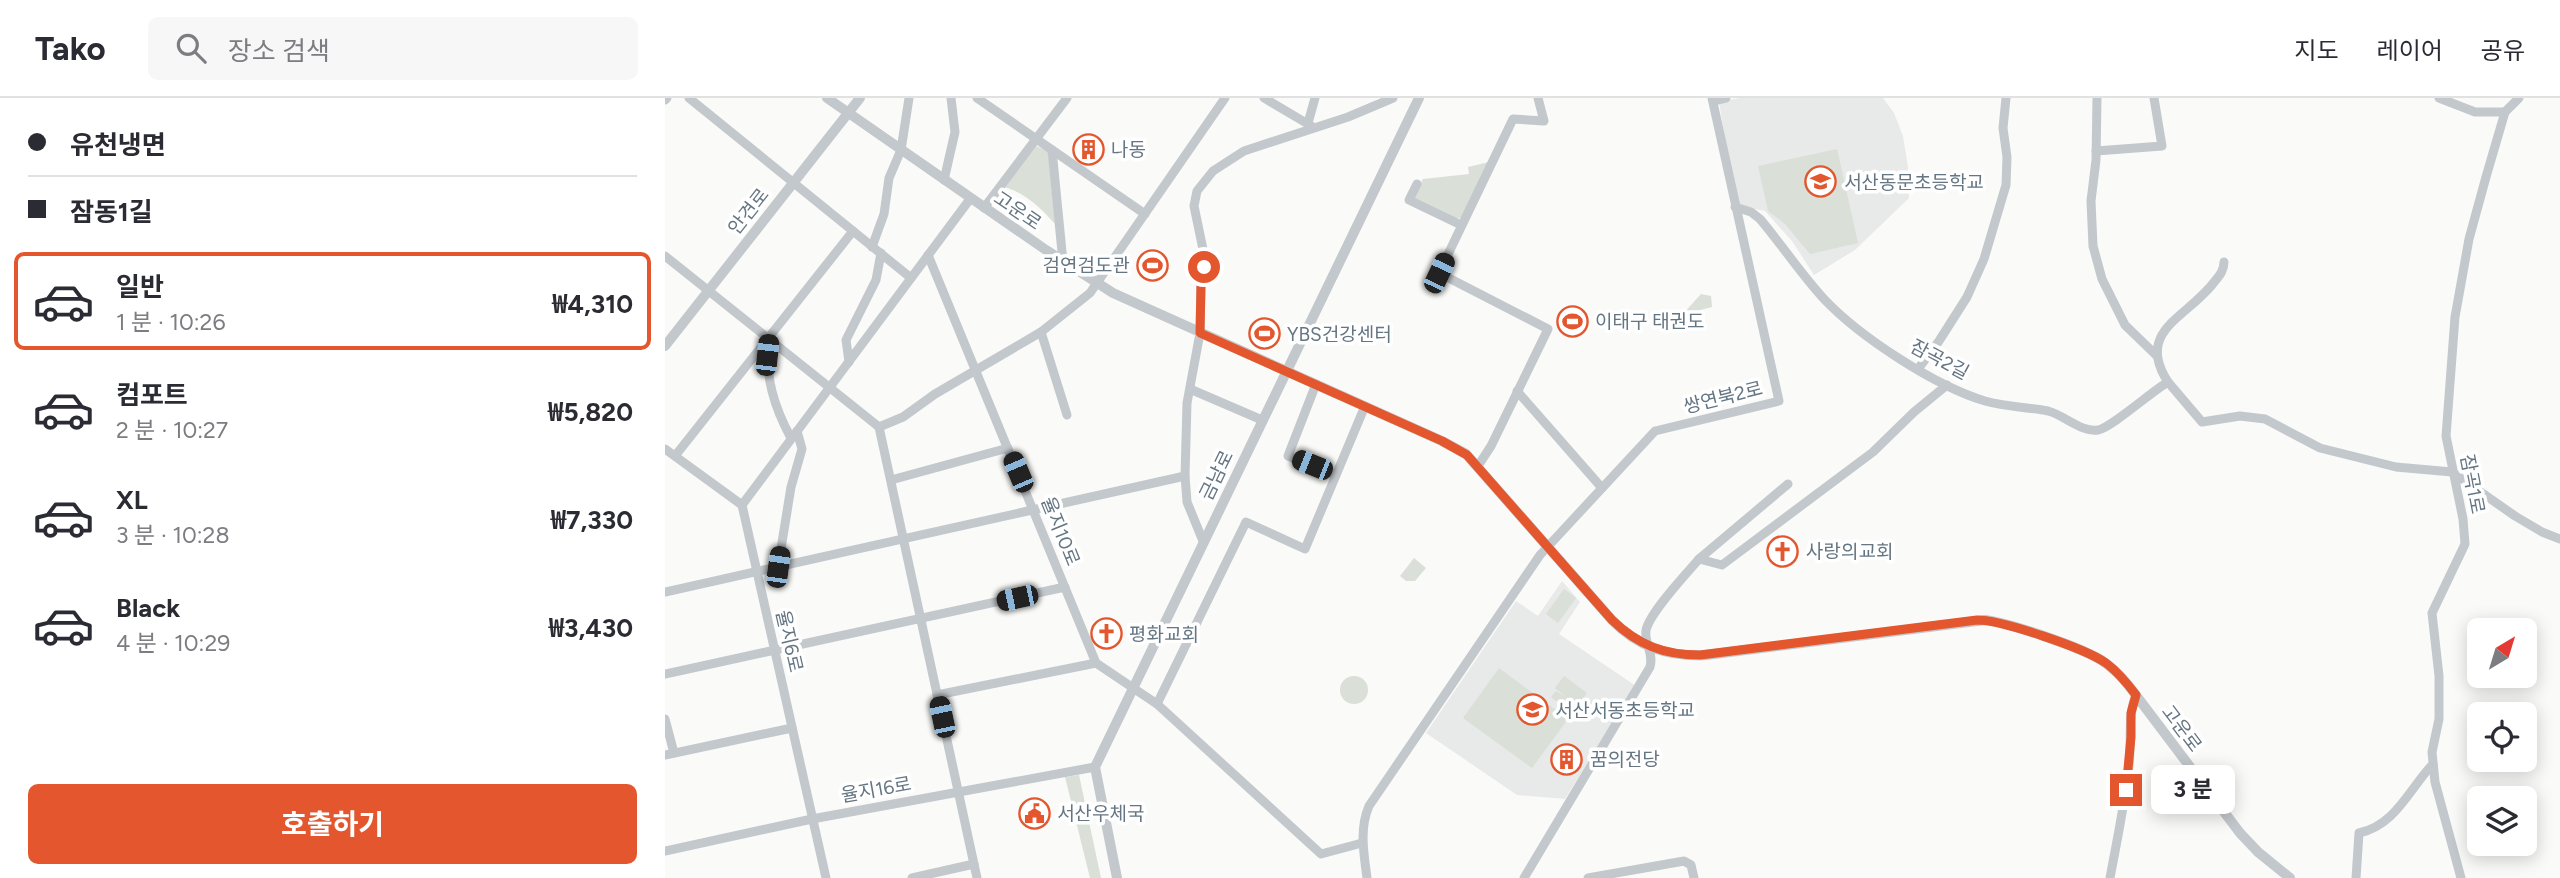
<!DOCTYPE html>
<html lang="ko">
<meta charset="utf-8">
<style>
body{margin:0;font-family:Figtree,"Noto Sans KR",sans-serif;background:#f7f7f7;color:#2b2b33;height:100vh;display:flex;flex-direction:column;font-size:26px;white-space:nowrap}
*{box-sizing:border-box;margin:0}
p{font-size:23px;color:#7c7c81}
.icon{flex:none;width:38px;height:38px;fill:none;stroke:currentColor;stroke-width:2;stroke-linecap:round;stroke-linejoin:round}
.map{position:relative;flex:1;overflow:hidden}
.sheet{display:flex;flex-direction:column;background:#fff;width:665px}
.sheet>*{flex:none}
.banner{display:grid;align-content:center;height:154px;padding:0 28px;background:#fff}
.needle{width:46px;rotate:38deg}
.buttons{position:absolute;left:1802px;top:520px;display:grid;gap:14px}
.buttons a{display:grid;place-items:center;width:70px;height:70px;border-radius:10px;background:#fff;box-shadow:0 4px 18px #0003;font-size:35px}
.end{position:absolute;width:32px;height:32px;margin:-16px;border:9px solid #e4572e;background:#fff;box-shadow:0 0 0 4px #fff}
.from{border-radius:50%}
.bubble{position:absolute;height:49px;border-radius:10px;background:#fff;box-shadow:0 4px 18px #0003;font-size:23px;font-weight:700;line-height:49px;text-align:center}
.car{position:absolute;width:21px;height:42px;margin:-21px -10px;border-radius:9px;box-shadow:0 0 5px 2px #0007;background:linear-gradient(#222 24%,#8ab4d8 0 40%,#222 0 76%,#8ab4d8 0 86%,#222 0)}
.banner b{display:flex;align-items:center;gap:24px;height:66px;font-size:26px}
.banner b+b{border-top:2px solid #e1e1e2}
.banner i{width:18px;height:18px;background:#2b2b33}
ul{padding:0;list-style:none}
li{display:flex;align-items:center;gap:21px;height:98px;margin:0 14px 10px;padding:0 14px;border:4px solid transparent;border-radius:10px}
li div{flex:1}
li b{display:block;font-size:26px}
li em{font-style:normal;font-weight:700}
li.selected{border-color:#e4572e}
li>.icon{width:63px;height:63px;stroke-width:1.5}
.primary-button{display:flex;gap:14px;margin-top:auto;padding:14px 28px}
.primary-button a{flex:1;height:80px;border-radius:10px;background:#e4572e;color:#fff;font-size:28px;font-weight:700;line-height:80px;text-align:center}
header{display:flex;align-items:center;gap:42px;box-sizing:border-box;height:98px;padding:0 35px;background:#fff;border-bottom:2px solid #e1e1e2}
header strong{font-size:33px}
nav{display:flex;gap:38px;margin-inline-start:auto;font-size:24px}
.search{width:490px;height:63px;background:#f7f7f7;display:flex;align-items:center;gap:18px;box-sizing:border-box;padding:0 24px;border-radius:10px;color:#7c7c81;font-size:26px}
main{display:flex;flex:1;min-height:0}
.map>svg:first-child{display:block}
.built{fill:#e8e9e9}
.green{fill:#dadfd7}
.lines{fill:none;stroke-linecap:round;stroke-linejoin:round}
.minor{stroke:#c3c8cc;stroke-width:9}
.tertiary{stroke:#c3c8cc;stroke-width:10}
.route{stroke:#e4572e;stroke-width:9}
.labels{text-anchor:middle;stroke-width:7;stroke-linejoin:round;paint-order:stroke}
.poi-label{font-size:19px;fill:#657683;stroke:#fff;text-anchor:start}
.street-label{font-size:19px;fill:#657683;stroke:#fff}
</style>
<header>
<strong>Tako</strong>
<div class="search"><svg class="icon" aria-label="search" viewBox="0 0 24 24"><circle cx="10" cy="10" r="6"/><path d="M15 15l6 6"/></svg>장소 검색</div>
<nav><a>지도</a><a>레이어</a><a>공유</a></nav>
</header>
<main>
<section class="sheet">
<div class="banner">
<b><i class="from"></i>유천냉면</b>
<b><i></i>잠동1길</b>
</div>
<ul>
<li class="selected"><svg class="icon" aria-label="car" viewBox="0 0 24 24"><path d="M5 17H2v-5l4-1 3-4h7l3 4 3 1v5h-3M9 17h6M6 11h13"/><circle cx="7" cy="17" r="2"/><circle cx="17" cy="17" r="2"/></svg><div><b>일반</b><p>1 분 · 10:26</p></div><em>₩4,310</em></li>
<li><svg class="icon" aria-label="car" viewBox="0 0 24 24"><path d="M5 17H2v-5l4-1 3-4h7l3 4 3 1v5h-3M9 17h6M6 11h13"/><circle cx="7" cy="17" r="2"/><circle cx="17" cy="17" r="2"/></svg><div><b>컴포트</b><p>2 분 · 10:27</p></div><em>₩5,820</em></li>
<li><svg class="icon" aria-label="car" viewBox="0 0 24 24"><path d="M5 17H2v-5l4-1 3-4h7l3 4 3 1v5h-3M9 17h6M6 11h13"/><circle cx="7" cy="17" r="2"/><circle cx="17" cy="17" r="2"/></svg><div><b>XL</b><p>3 분 · 10:28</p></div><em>₩7,330</em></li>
<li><svg class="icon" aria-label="car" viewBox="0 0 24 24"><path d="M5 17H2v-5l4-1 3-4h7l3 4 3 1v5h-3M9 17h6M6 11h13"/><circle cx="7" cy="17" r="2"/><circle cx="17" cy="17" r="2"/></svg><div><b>Black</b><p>4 분 · 10:29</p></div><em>₩3,430</em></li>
</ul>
<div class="primary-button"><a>호출하기</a></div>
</section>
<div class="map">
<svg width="1895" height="780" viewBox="0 0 1895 780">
<rect width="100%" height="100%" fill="#fafaf8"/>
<!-- built -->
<g class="built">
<path d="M1075,0H1218L1229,15L1238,38L1243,69L1244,100L1190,152L1149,177L1127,143L1100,113L1071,107L1054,4Z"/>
<path d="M897,483L915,504L894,536L971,588L900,701L852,697L761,635L851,503L873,518Z"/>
</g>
<!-- green -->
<g class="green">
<path d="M371,48L383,53L390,126C376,110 361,95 339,89Z"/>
<path d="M1172,51L1193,145L1145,156L1120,126L1103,113L1093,68Z"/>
<path d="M824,64L796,120L791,121L751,102L749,97L758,81L804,76L803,69Z"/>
<path d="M1036,196L1046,198L1047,209L1017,217Z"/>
<path d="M749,460L761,470L750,483H741L735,478Z"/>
<path d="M899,491L911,500L893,525L881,516Z"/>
<path d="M834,570L903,621L867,670L798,620Z"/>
<path d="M899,578L922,595L907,615L886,599L891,593L901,599L890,590Z"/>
<circle cx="689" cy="592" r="14"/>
<path d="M414,677L436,780H425L400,679Z"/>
</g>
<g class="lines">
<!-- minor -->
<g class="minor">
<path d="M24,0L246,180"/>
<path d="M312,0L480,116"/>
<path d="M599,0L648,29"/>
<path d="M1432,0L1431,62L1426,103L1428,148L1437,181L1460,227L1491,257"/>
<path d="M1774,0L1810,14H1840"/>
<path d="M0,2L2,0"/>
<path d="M1048,3L1061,0"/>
<path d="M643,25L650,0"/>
<path d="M387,52L398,164"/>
<path d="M1431,53L1497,48L1489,0"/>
<path d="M279,82L290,34L286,0"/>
<path d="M752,86L744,102L796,127"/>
<path d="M1070,109L1086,114L1095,121C1117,147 1136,176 1159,201C1195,239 1270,288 1320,303C1341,309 1363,309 1383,313C1399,317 1417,335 1433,332C1446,330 1487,293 1503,284L1537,324L1575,318L1600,321L1655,350L1731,369L1787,374L1850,418L1877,434L1895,441"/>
<path d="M319,110L402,0"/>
<path d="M207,149L219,116L224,80L236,52L244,0"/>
<path d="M263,157L431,565L492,606L656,756L697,745"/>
<path d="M0,158L214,329L312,780"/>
<path d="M376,234L402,317"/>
<path d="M103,242C100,279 109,309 126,340"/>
<path d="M184,264L181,242L211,182L216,155"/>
<path d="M1253,271L1274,243L1302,199L1319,161L1341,87L1342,59L1338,30L1341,0"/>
<path d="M1503,284C1469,232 1524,219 1550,183C1555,177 1559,172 1559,164"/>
<path d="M651,286L623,358L671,377"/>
<path d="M525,291L597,322"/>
<path d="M852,293L937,390"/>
<path d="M214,329L238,319L270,296L376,234L425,195L560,0"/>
<path d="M0,351L77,407L161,780"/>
<path d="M10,358L188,133"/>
<path d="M813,368L826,348L883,231L774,175L848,21L879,23L873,0"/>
<path d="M226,382L343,350"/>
<path d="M77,407L305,101"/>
<path d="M538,443L522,404L520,378L522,305L535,235L536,187L540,161L529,108L532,93L548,73L579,53L683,19L728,0"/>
<path d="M1034,461L1123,386"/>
<path d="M113,469L126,389L137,351L132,333"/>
<path d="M0,494L520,378"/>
<path d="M0,576L400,489"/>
<path d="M272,597L431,565"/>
<path d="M492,606L581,424L640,451L700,308"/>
<path d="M0,621L9,655"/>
<path d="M0,657L127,630"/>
<path d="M0,753L147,721L430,669"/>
<path d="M247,780L309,766"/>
<path d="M702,780C699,756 694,731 704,708L875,457L990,333L1114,303L1047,0"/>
<path d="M859,780L985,569C989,555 979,545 981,532C985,514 1021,476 1034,461L1057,467L1208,354L1249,314L1282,287"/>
<path d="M923,780L1019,763L1026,767L1029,780"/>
<path d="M1445,780C1452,742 1460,705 1464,667C1467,644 1462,618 1471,597"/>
<path d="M1691,780L1694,735C1731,727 1744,691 1768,666"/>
<path d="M1796,780L1770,684L1767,654L1774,621V578L1767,515L1800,446L1798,421L1781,338L1790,219L1804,141L1821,79L1840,14L1854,0"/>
</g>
<!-- tertiary -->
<g class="tertiary">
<path d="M162,0L381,152L448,195L777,343L801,356L947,522C973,549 1003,559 1041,557L1320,522C1347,526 1413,548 1436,562C1447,569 1456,578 1464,588L1575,735L1593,754L1625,780"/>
<path d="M0,248L195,0"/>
<path d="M452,780L430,669L754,0"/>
</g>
</g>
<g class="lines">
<!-- route -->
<path class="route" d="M539,169L536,187L535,235L777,343L802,357L947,522C973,547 999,557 1035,557L1312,522C1337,522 1419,550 1441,565C1453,574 1462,585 1471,597L1466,615V639L1461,692"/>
</g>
<!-- icons -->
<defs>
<symbol id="building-ring" viewBox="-11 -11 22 22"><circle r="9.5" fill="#fff" stroke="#e4572e" stroke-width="1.5"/><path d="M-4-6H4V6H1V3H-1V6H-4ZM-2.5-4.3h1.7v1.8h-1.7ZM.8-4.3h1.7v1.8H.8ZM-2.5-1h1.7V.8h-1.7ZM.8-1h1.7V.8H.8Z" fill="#e4572e"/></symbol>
<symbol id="school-ring" viewBox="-11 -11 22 22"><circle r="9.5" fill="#fff" stroke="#e4572e" stroke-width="1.5"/><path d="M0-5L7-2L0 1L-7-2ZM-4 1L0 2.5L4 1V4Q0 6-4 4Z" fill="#e4572e"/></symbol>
<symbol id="stadium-ring" viewBox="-11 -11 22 22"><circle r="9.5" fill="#fff" stroke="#e4572e" stroke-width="1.5"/><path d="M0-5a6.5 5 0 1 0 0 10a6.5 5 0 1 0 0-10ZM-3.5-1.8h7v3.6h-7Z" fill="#e4572e"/></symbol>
<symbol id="church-ring" viewBox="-11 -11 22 22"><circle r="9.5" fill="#fff" stroke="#e4572e" stroke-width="1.5"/><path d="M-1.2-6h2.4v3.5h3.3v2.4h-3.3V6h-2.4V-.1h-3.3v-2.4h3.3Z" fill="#e4572e"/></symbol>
<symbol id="civic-ring" viewBox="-11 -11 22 22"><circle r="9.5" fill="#fff" stroke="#e4572e" stroke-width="1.5"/><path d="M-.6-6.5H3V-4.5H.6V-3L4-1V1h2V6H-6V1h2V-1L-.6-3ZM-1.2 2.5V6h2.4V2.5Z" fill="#e4572e"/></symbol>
</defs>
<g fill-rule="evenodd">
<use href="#building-ring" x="406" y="34" width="35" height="35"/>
<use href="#school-ring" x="1138" y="66" width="35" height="35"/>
<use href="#stadium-ring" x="470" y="150" width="35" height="35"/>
<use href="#stadium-ring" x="890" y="206" width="35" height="35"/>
<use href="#stadium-ring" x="582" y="218" width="35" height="35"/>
<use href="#church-ring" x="1100" y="436" width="35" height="35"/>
<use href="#church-ring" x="424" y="518" width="35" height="35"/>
<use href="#school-ring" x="850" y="594" width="35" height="35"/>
<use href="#building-ring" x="884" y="644" width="35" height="35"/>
<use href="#civic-ring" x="352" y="698" width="35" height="35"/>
</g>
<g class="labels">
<!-- poi labels -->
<g class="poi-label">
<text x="446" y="58">나동</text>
<text x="1179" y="91">서산동문초등학교</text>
<text x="465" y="174" text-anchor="end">검연검도관</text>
<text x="930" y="230">이태구 태권도</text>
<text x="622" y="243">YBS건강센터</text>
<text x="1141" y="460">사랑의교회</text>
<text x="464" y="543">평화교회</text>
<text x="890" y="619">서산서동초등학교</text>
<text x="925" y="668">꿈의전당</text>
<text x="392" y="722">서산우체국</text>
</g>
<!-- street labels -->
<g class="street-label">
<text transform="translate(353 112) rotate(34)" y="7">고운로</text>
<text transform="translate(83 113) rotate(-52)" y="7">안견로</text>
<text transform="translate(1275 261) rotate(28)" y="7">잠곡2길</text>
<text transform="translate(1058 299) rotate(-14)" y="7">쌍연북2로</text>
<text transform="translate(551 377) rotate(-64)" y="7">금남로</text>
<text transform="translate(1808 386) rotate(79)" y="7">잠곡1로</text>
<text transform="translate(396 433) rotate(68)" y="7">율지10로</text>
<text transform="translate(125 543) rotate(77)" y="7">율지6로</text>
<text transform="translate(1517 630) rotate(53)" y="7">고운로</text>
<text transform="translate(211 691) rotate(-10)" y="7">율지16로</text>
</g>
</g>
</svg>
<div class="buttons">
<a><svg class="needle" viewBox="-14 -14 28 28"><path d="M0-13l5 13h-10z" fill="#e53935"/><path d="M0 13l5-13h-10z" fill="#7c7c81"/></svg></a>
<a><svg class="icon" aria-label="locate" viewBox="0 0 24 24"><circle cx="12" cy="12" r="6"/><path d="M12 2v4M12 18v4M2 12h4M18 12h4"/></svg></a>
<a><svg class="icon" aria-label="layers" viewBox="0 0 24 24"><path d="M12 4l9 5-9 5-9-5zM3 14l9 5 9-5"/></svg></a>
</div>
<i class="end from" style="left:539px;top:169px"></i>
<i class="end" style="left:1461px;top:692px"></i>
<div class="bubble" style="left:1486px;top:667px;width:84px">3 분</div>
<i class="car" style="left:774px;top:175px;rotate:25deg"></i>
<i class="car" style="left:102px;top:257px;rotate:6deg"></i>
<i class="car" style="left:647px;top:367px;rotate:292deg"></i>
<i class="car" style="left:353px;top:374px;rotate:337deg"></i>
<i class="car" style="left:113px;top:469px;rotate:8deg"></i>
<i class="car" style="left:352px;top:500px;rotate:258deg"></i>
<i class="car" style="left:277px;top:619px;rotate:348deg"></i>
</div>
</main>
